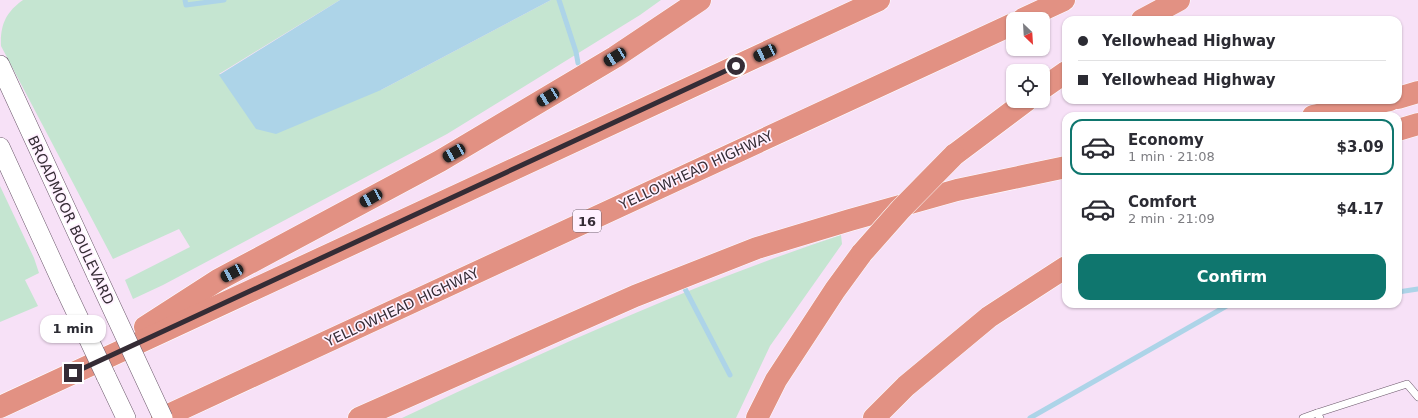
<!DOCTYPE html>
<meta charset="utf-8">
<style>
body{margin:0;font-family:"DejaVu Sans",sans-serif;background:#f2f2f3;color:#2b2b33;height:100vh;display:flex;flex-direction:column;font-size:15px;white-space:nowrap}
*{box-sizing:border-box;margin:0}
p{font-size:13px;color:#7c7c81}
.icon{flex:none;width:22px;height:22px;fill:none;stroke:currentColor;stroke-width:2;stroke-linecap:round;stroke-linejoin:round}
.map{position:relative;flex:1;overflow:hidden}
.drawer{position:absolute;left:1062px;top:112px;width:340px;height:196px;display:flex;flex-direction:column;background:#fff;border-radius:12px;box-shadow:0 1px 3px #0004}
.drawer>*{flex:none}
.top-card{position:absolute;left:1062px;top:16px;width:340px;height:88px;border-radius:12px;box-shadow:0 1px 3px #0004;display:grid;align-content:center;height:88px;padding:0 16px;background:#fff}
.needle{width:26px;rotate:155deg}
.controls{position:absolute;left:1006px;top:12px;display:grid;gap:8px}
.controls a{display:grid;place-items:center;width:44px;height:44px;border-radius:8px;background:#fff;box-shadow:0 1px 3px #0004;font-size:20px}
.end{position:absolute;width:18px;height:18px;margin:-9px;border:5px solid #352c35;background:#fff;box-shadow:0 0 0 2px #fff}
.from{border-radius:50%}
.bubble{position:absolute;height:28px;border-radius:12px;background:#fff;box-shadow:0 1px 3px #0004;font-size:13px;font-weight:700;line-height:28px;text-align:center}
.car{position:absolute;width:12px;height:24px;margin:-12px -6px;border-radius:5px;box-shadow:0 0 3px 1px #0007;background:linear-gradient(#222 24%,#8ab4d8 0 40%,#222 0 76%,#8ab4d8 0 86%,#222 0)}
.top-card b{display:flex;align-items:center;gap:14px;height:38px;font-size:15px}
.top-card b+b{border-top:1px solid #e1e1e2}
.top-card i{width:10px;height:10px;background:#2b2b33}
ul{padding:7px 0 0;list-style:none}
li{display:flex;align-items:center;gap:12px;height:56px;margin:0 8px 6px;padding:0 8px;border:2px solid transparent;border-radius:12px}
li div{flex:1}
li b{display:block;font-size:15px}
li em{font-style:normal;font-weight:700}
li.current{border-color:#0f766e}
li>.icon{width:36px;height:36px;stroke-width:1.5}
.button{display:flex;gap:8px;margin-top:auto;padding:8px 16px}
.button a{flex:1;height:46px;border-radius:12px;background:#0f766e;color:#fff;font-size:16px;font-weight:700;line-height:46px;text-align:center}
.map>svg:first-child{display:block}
.green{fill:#c5e5d1}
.water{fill:#add4e8}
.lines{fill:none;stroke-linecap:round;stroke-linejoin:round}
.stream{stroke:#add4e8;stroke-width:5}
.lane-casing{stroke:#6c596c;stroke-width:8}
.secondary-casing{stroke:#6c596c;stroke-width:20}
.highway-casing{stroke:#fff;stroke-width:23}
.lane{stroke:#fff;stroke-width:7}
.secondary{stroke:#fff;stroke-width:19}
.highway{stroke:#e29183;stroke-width:22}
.secondary-bridge-casing{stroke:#6c596c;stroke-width:20;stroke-linecap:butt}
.highway-bridge-casing{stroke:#fff;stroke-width:23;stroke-linecap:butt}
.secondary-bridge{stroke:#fff;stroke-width:19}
.highway-bridge{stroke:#e29183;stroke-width:22}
.route{stroke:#352c35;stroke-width:5}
.labels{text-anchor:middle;stroke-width:3.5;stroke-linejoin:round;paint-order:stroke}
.shield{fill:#fff1ff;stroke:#726772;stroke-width:1}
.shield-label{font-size:13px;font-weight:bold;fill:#352c35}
.street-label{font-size:14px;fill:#352c35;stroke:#fff1ff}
</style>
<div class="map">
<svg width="1418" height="418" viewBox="0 0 1418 418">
<rect width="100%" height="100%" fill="#f7e1f7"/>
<!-- green -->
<g class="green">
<path d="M23,0H340L219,74L381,90L551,0H661L640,15L447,134L163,285L133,299L125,280L190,247L179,229L113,259L1,46C0,25 6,12 23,0Z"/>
<path d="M0,186L34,258L39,273L25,280L38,306L0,322Z"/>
<path d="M841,235L842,244L770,346L736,418H402C545,351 690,285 841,235Z"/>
</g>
<!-- water -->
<path class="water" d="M340,0H551L381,90L276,134L256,129L219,75Z"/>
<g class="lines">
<!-- stream -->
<g class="stream">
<path d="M185,0L186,5L224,0"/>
<path d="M559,0L576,52L578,63"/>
<path d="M682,283L730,375"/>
<path d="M1398,292L1418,289"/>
<path d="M1030,418L1230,304"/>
</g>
<defs>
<g id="lane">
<path d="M1317,413L1407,384L1418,397"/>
<path d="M1303,418L1317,413L1320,418"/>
</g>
<g id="secondary">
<path d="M0,65L97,276"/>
<path d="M0,147L65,289"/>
<path d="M106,376L126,418"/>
</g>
<g id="highway">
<path d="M1023,19L1064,0"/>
<path d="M1142,20L1179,0"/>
<path d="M1043,88L1066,72"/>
<path d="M1398,98L1418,92"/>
<path d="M1313,116L1390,100"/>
<path d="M1398,130L1418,124"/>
<path d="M954,155L1026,101"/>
<path d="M145,327L218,280L440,161L615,57L700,0"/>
<path d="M0,407L879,0"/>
<path d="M162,418L1013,24"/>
<path d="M359,418L635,296L757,248L850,220L957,190L1066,167"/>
<path d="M757,418L776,380L835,290L862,253"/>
<path d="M874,418L906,386L989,317L1066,267"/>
</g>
</defs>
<!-- lane casing -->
<use href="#lane" class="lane-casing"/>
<!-- secondary casing -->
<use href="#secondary" class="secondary-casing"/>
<!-- highway casing -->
<use href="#highway" class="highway-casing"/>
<!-- lane -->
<use href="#lane" class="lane"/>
<!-- secondary -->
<use href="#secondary" class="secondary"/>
<!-- highway -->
<use href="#highway" class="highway"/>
<defs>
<g id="secondary-bridge">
<path d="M97,276L163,418"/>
<path d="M65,289L106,376"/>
</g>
<path id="highway-bridge" d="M862,253L901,209L954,155"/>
</defs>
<!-- secondary-bridge casing -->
<use href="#secondary-bridge" class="secondary-bridge-casing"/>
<!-- highway-bridge casing -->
<use href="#highway-bridge" class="highway-bridge-casing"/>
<!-- secondary-bridge -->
<use href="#secondary-bridge" class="secondary-bridge"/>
<!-- highway-bridge -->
<use href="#highway-bridge" class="highway-bridge"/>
</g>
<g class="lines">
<!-- route -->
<path class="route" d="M73,373L736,66"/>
</g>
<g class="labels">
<!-- shield labels -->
<rect class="shield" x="573" y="210" width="28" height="22" rx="3"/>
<g class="shield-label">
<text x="587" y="226">16</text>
</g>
<!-- street labels -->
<g class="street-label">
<text transform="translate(696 170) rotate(-25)" y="5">YELLOWHEAD HIGHWAY</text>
<text transform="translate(71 220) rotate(65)" y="5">BROADMOOR BOULEVARD</text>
<text transform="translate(402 307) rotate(-25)" y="5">YELLOWHEAD HIGHWAY</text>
</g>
</g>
</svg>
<div class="controls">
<a><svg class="needle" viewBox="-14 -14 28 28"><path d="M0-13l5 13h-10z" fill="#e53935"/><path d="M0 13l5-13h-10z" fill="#7c7c81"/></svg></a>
<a><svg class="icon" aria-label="locate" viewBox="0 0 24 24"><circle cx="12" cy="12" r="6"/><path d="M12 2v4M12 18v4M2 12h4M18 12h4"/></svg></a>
</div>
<i class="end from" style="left:736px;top:66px"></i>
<i class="end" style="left:73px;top:373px"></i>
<div class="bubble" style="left:40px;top:315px;width:66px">1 min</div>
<i class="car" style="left:765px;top:53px;rotate:245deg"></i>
<i class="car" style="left:615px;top:57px;rotate:239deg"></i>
<i class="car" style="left:548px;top:97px;rotate:239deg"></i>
<i class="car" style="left:454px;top:153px;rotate:240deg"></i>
<i class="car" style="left:371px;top:198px;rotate:241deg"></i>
<i class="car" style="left:232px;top:273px;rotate:242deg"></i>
<div class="top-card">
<b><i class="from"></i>Yellowhead Highway</b>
<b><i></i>Yellowhead Highway</b>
</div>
<section class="drawer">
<ul>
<li class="current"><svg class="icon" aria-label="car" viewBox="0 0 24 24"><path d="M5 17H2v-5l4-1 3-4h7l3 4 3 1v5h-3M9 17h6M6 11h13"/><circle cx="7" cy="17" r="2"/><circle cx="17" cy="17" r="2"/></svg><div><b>Economy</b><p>1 min · 21:08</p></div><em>$3.09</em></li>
<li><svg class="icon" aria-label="car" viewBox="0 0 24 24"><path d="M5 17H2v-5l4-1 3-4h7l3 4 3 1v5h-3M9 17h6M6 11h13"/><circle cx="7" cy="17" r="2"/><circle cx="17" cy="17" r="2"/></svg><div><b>Comfort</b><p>2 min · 21:09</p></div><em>$4.17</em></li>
</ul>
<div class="button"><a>Confirm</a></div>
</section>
</div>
